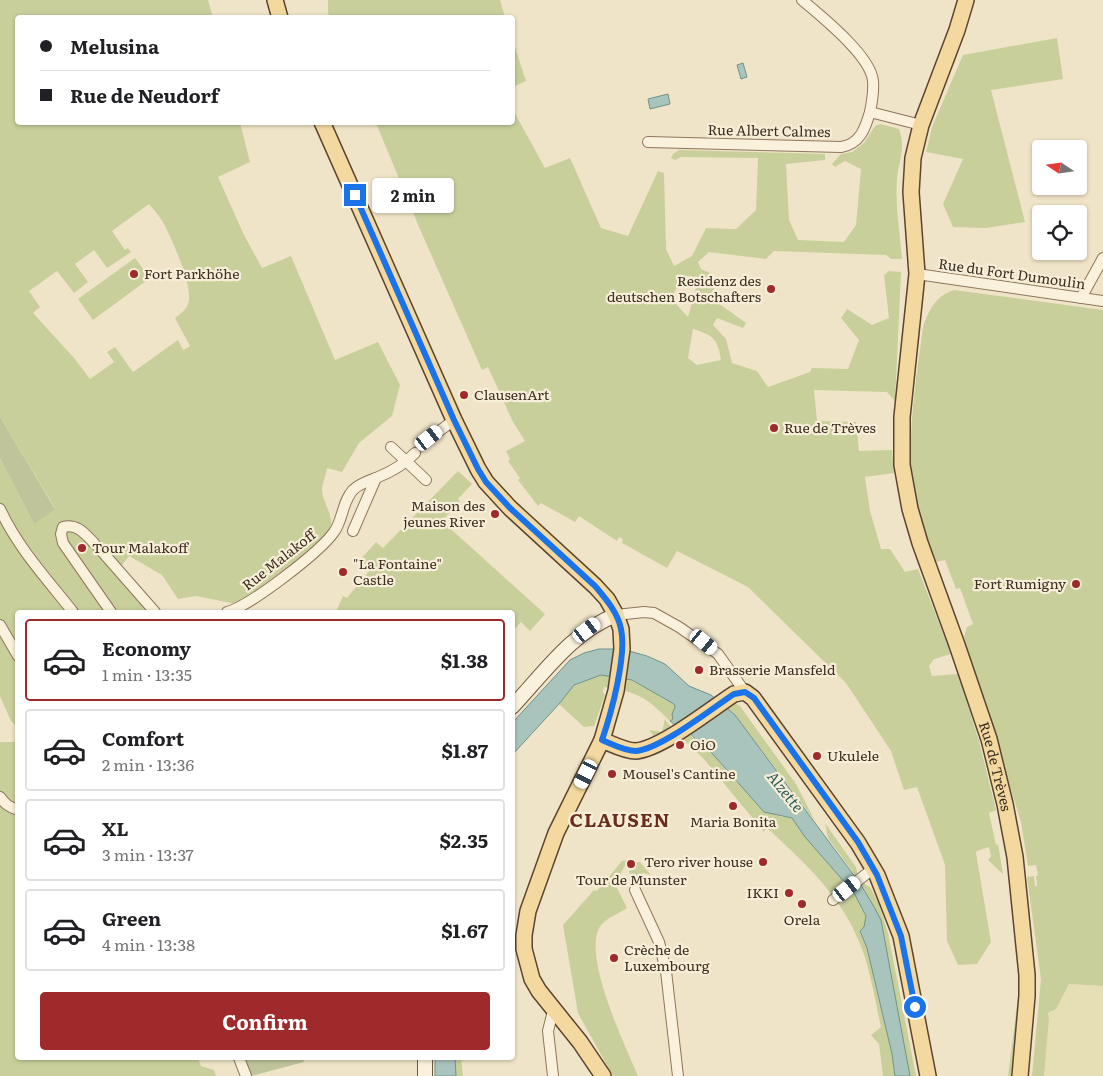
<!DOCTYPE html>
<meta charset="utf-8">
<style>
body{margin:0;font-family:Literata,serif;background:#f6f6f6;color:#202124;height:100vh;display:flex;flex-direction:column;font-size:19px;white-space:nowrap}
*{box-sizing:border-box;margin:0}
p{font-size:16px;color:#757577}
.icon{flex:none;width:28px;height:28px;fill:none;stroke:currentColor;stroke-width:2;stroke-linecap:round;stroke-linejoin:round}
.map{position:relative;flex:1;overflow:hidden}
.details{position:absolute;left:15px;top:610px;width:500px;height:450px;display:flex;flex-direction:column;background:#fff;border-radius:5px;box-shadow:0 1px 4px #0004}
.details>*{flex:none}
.hud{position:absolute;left:15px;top:15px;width:500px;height:110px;border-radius:5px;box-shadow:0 1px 4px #0004;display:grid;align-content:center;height:110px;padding:0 25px;background:#fff}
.needle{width:32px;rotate:283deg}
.controls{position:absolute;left:1032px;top:140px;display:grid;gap:10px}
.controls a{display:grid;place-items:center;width:55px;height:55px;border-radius:5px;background:#fff;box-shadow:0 1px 4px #0004;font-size:25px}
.end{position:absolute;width:22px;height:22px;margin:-11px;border:6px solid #1a73e8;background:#fff;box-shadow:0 0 0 2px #fff}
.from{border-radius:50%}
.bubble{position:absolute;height:35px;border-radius:5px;background:#fff;box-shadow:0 1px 4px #0004;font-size:16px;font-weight:700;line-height:35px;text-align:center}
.car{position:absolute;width:15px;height:30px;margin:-15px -8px;border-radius:6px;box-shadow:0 0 4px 1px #0007;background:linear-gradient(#fff 24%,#345 0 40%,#fff 0 76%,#345 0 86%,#fff 0)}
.hud b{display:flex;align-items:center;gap:18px;height:48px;font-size:19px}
.hud b+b{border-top:1px solid #e0e0e0}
.hud i{width:12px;height:12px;background:#202124}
ul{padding:9px 0 0;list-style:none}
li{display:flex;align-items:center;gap:15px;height:82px;margin:0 10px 8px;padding:0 15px;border:2px solid #e0e0e0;border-radius:5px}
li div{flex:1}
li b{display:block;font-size:19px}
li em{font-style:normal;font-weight:700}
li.selected{border-color:#9e2a2b}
li>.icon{width:45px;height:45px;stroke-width:1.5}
.cta{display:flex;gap:10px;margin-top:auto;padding:10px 25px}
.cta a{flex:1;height:58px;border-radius:5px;background:#9e2a2b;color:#fff;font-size:20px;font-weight:700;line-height:58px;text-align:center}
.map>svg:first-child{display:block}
.farmland{fill:#e6deb5}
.green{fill:#c9cf9b;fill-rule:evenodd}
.cemetery{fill:#bfc49a}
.water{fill:#a9c4bc;stroke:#6f938a}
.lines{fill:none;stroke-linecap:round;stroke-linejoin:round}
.minor-tunnel{stroke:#ccc0a6;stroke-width:10;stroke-dasharray:10 5;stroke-linecap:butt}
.minor-casing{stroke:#8d765c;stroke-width:12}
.secondary-casing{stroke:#6f573f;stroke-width:16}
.primary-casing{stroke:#5b4430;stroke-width:18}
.minor{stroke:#faf1dc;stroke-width:10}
.secondary{stroke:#faf1dc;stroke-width:14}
.primary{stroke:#f3d9a0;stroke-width:15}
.route{stroke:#1a73e8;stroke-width:6}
.poi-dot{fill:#9e2a2b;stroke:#f7eed8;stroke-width:2}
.labels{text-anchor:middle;stroke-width:4.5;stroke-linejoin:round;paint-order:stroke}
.street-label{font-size:14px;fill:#3d2e20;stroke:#f7eed8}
.poi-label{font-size:14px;fill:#3d2e20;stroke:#f7eed8;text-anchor:start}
.water-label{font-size:15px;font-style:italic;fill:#2f5d5a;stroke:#f7eed8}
.district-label{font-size:19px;font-weight:bold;letter-spacing:1px;fill:#6b2e1e;stroke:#f7eed8}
</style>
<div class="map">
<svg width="1103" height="1076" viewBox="0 0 1103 1076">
<rect width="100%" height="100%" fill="#f0e4c8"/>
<!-- farmland -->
<path class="farmland" d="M1069,984L1103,986V1076H1044L1049,1019L1048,1013L1056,1009Z"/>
<!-- green -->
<g class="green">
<path d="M0,0H208L213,17L18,18V122L240,123L250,162L218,177L244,235L262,268L291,256L335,360L378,342L400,385L392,416L359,443L342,472L327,468C326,475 322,484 322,491C323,502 332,513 331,524C330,545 254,592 236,604L196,596L178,599L162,575L129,556L119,569L155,612H18L17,727L11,721L0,696V458L34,524L55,508L0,417ZM149,204C155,211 161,218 165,226C173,242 194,288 188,304C186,310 180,314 175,318L190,346L183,350L178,340L133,372L115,347L107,352L114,362L90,379L75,359L33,313L40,307L29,291L57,271L74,293L88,282L75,264L94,250L107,268L131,252L128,248L125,250L112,231Z"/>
<path d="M328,0H500L505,17H330L328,13Z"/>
<path d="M1057,38L1063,79L991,90L1025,222L986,228L953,227L943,204L963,159L926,152L932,127L963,55Z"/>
<path d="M513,41L526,81L513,87H512Z"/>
<path d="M513,110L545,168L570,158L601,228L628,236L658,171L664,173L666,249L674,266L692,256L706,228L736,229L756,210L758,158L681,157L675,160L671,158L673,154L679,150L825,154V160L786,164L789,220L798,240L844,242L856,225L861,169L845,161L835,167L832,164L841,154L852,152L864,143L875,126L880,124L899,129C906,148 899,160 897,178C895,205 900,233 902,259H891L886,255L774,251L766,259L709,252L698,262L701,269L710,273L718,303L746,323L743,328L717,318L713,325L726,339L732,363L757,371L768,387L810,372L812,368L848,369L859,340L841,318L847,309L872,325L889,318L884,275L889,271L901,272L895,401L887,392L814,390L817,421L856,422L859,451L892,450L894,473L865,477L870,511L881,549H890L905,572L918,569L951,654L934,659L929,666L932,676L958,674L979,741L996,810L989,813L996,845L998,844L1003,874L988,860L991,856L989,847L977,851L976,853L991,942L977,964L958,965L947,941L945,865L917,787L904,790L891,751L846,683L748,587L677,551L667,568L622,543L623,539L619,537L617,541L579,516L575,522L541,503L538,506L518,480L520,478L508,461L510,459L506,451L525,441L513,422L488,367L482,370L419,227L376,123L512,122ZM685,276L699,277L688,317L677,305L674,292ZM693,329C713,335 718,339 721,360L697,365L688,358Z"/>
<path d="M135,258L150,278L93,320L78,299Z"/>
<path d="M954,290L1103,310V986L1069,984L1056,1009L1048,1013L1049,1019L1044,1076H1032L1041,979L1027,877L1034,876L1035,886H1037L1036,876L1038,875L1036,865L1028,866L1021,822L964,637L967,627L973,624L960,588L956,589L945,560L936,562C929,545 922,527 917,509C903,455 916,381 923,327C929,309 936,296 954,290Z"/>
<path d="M458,471L472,484L458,499L460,502L442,521L545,614L530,631L521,622L513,631L512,612H336L343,596L347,598L370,570L359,561L376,542L383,548Z"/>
<path d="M601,675L632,680L674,704C676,709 674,718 670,721C646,697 638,692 604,687L603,692L605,695L594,726L584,727L559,704L574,685Z"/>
<path d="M735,703L740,706L796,784L815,821L735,715L727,708Z"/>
<path d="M665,719L672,729L654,737L649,730L662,732Z"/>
<path d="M674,726L682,727L702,747L710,751L734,780L778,816L792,818L805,837L854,893L866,916L864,927L860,931L867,948L892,1054L895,1076H883L879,1044L871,1035L881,1027C875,1001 871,973 862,949C843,897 805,863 766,827L764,832L703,758L683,739L684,737Z"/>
<path d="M0,742H17L18,1058H198L201,1066L214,1070L216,1076H0Z"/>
<path d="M825,823L856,867C858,879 860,881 870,887L878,902L888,933L916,1076H910L873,905L862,885L828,838Z"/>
<path d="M628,860L615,884L627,908C620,913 607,918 601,925C580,953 626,1047 638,1076H613L578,1013L563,925L594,890L597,891L622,861Z"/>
<path d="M636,862H640L651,875L643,873L641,877L636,881H630L629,871L636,869Z"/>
<path d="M1019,989H1021L1014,1076H1008Z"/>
<path d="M455,1058H461L463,1076H456Z"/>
</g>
<!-- cemetery -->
<g class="cemetery">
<path d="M0,417L55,509L34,524L0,458Z"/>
<path d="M244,1058H303L304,1062L251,1076Z"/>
</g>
<!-- water -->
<g class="water">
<path d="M743,63L747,77L741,79L737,65Z"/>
<path d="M668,94L670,104L650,109L648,99Z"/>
<path d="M599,649H614L629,651L647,656L665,664L689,686L711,695L735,715L861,885L873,905L881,920L910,1076H895L892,1054L867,948L860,931L864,927L866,916L854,893L805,837L792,818L764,812L710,751C699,745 691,732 681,727C676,725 674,725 670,721L673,719L672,714L675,707L674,704L632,680L601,675L574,685L559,704L513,754V722L570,660L584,653Z"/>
<path d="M435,1058H455L456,1076H435Z"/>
</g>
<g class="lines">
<!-- minor-tunnel -->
<path class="minor-tunnel" d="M415,453L426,441"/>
<defs>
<g id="minor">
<path d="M802,0C821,16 871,56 873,81C874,91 872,102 870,112L921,125"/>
<path d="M648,142L841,147C860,144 865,129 870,112"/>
<path d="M917,274L1103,301"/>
<path d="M1081,298L1103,258"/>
<path d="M426,441L454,420"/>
<path d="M391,447L426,480"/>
<path d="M0,509C18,548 47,579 73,612"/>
<path d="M353,531L376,478"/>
<path d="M94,543C85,534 77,523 63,527L61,534L63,543L111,612"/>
<path d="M98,547L155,612"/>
<path d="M227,612C250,606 320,552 334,532C343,520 342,502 353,490C359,484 368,481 376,478C391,472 404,465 415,453"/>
<path d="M616,615L644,612L654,613L679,627L718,654L745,692"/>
<path d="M0,625L18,656"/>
<path d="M0,797C5,804 9,807 18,810"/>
<path d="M635,890L659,942L666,971L678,1076"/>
<path d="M833,900L874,868"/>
<path d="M239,1058L246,1076"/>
<path d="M553,1076L548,1031L553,1011"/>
</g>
<g id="secondary">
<path d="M512,707C544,673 572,632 616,615"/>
<path d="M425,1058V1076"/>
</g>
<g id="primary">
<path d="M275,0L280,18"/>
<path id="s1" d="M966,0L957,30L921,125L913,158L911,192L917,274L902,417V465L910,509L920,543L957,645L989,739L1005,804L1015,857L1027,975V996L1020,1076"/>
<path d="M322,122L454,420L478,469L486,482L510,508L595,586L607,599L616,615L621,629L622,649L616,691L602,740L556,833L528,911L524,935V949L532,979L539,991L580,1042L603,1076"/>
<path d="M602,740C612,744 625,751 636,751C661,749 711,709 734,694L745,692L753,698L858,843L877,875L901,936L928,1076"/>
</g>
</defs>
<!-- minor casing -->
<use href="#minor" class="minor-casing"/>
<!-- secondary casing -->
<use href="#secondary" class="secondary-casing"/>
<!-- primary casing -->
<use href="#primary" class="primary-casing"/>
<!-- minor -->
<use href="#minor" class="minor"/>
<!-- secondary -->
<use href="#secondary" class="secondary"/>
<!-- primary -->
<use href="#primary" class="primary"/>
</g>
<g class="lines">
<!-- route -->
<path class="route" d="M355,195L454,420L478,469L486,482L510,508L595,586C606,599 618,613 621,629C627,656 611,714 602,740C612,744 625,751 636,751C661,749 711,709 734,694L745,692L754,698L858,842L877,875L901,936L915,1007"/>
</g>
<!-- markers -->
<g class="poi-dot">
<circle cx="134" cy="274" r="5"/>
<circle cx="771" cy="289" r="5"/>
<circle cx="464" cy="395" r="5"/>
<circle cx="774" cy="428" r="5"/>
<circle cx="495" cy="514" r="5"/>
<circle cx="82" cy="548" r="5"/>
<circle cx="343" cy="572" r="5"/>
<circle cx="1076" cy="584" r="5"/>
<circle cx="699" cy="670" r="5"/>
<circle cx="680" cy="745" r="5"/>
<circle cx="817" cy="756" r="5"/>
<circle cx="612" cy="774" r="5"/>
<circle cx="733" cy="806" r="5"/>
<circle cx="763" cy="862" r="5"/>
<circle cx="631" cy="864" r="5"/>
<circle cx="789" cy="893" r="5"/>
<circle cx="802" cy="904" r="5"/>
<circle cx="614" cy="958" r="5"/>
</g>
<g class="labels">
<!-- street labels -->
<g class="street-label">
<text transform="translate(769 131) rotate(1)" y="5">Rue Albert Calmes</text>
<text transform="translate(1012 274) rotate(8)" y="5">Rue du Fort Dumoulin</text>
<text transform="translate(279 560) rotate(-38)" y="5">Rue Malakoff</text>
<text dy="5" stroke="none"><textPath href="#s1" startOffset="791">Rue de Trèves</textPath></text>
</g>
<!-- poi labels -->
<g class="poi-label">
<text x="144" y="279">Fort Parkhöhe</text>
<text x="761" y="286" text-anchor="end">Residenz des<tspan x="761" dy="16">deutschen Botschafters</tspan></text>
<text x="474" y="400">ClausenArt</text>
<text x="784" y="433">Rue de Trèves</text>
<text x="485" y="511" text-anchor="end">Maison des<tspan x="485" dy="16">jeunes River</tspan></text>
<text x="92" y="553">Tour Malakoff</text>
<text x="353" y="569">"La Fontaine"<tspan x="353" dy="16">Castle</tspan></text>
<text x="1066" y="589" text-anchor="end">Fort Rumigny</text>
<text x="709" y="675">Brasserie Mansfeld</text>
<text x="690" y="750">OiO</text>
<text x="827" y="761">Ukulele</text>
<text x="622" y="779">Mousel's Cantine</text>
<text x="733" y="827" text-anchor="middle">Maria Bonita</text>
<text x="753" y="867" text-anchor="end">Tero river house</text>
<text x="631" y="885" text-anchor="middle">Tour de Munster</text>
<text x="779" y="898" text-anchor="end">IKKI</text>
<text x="802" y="925" text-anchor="middle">Orela</text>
<text x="624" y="955">Crèche de<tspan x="624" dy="16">Luxembourg</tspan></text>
</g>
<!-- water labels -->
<g class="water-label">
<text transform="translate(785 792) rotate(51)" y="5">Alzette</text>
</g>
<!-- district labels -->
<g class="district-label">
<text x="620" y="827">CLAUSEN</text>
</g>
</g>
</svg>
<div class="controls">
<a><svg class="needle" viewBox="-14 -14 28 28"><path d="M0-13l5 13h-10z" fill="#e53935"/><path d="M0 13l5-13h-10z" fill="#757577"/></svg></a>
<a><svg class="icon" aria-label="locate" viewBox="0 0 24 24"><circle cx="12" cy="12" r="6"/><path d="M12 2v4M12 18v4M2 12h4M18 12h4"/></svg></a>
</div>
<i class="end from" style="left:915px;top:1007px"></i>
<i class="end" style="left:355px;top:195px"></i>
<div class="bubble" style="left:372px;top:178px;width:82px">2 min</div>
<i class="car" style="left:429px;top:438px;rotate:52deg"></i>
<i class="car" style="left:587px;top:630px;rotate:53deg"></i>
<i class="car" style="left:704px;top:642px;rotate:129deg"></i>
<i class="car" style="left:586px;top:774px;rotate:207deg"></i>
<i class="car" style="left:847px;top:889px;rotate:52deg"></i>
<div class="hud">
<b><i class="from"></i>Melusina</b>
<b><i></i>Rue de Neudorf</b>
</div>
<section class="details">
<ul>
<li class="selected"><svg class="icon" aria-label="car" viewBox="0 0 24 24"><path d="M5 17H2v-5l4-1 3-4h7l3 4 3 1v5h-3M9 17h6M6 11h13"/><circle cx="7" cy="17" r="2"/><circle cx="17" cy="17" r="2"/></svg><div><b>Economy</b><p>1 min · 13:35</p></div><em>$1.38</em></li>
<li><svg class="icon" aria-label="car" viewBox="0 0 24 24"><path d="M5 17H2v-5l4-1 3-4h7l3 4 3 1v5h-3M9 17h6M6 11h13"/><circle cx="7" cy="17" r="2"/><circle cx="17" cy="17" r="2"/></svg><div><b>Comfort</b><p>2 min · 13:36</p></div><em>$1.87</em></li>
<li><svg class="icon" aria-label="car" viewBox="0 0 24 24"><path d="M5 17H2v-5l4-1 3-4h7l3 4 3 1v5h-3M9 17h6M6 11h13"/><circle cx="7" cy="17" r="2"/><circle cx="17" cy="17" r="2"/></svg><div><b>XL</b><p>3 min · 13:37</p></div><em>$2.35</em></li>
<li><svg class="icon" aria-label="car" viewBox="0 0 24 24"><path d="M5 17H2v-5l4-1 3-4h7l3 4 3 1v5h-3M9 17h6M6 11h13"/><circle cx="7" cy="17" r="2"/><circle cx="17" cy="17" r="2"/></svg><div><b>Green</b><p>4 min · 13:38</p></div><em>$1.67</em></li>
</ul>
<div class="cta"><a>Confirm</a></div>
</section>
</div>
